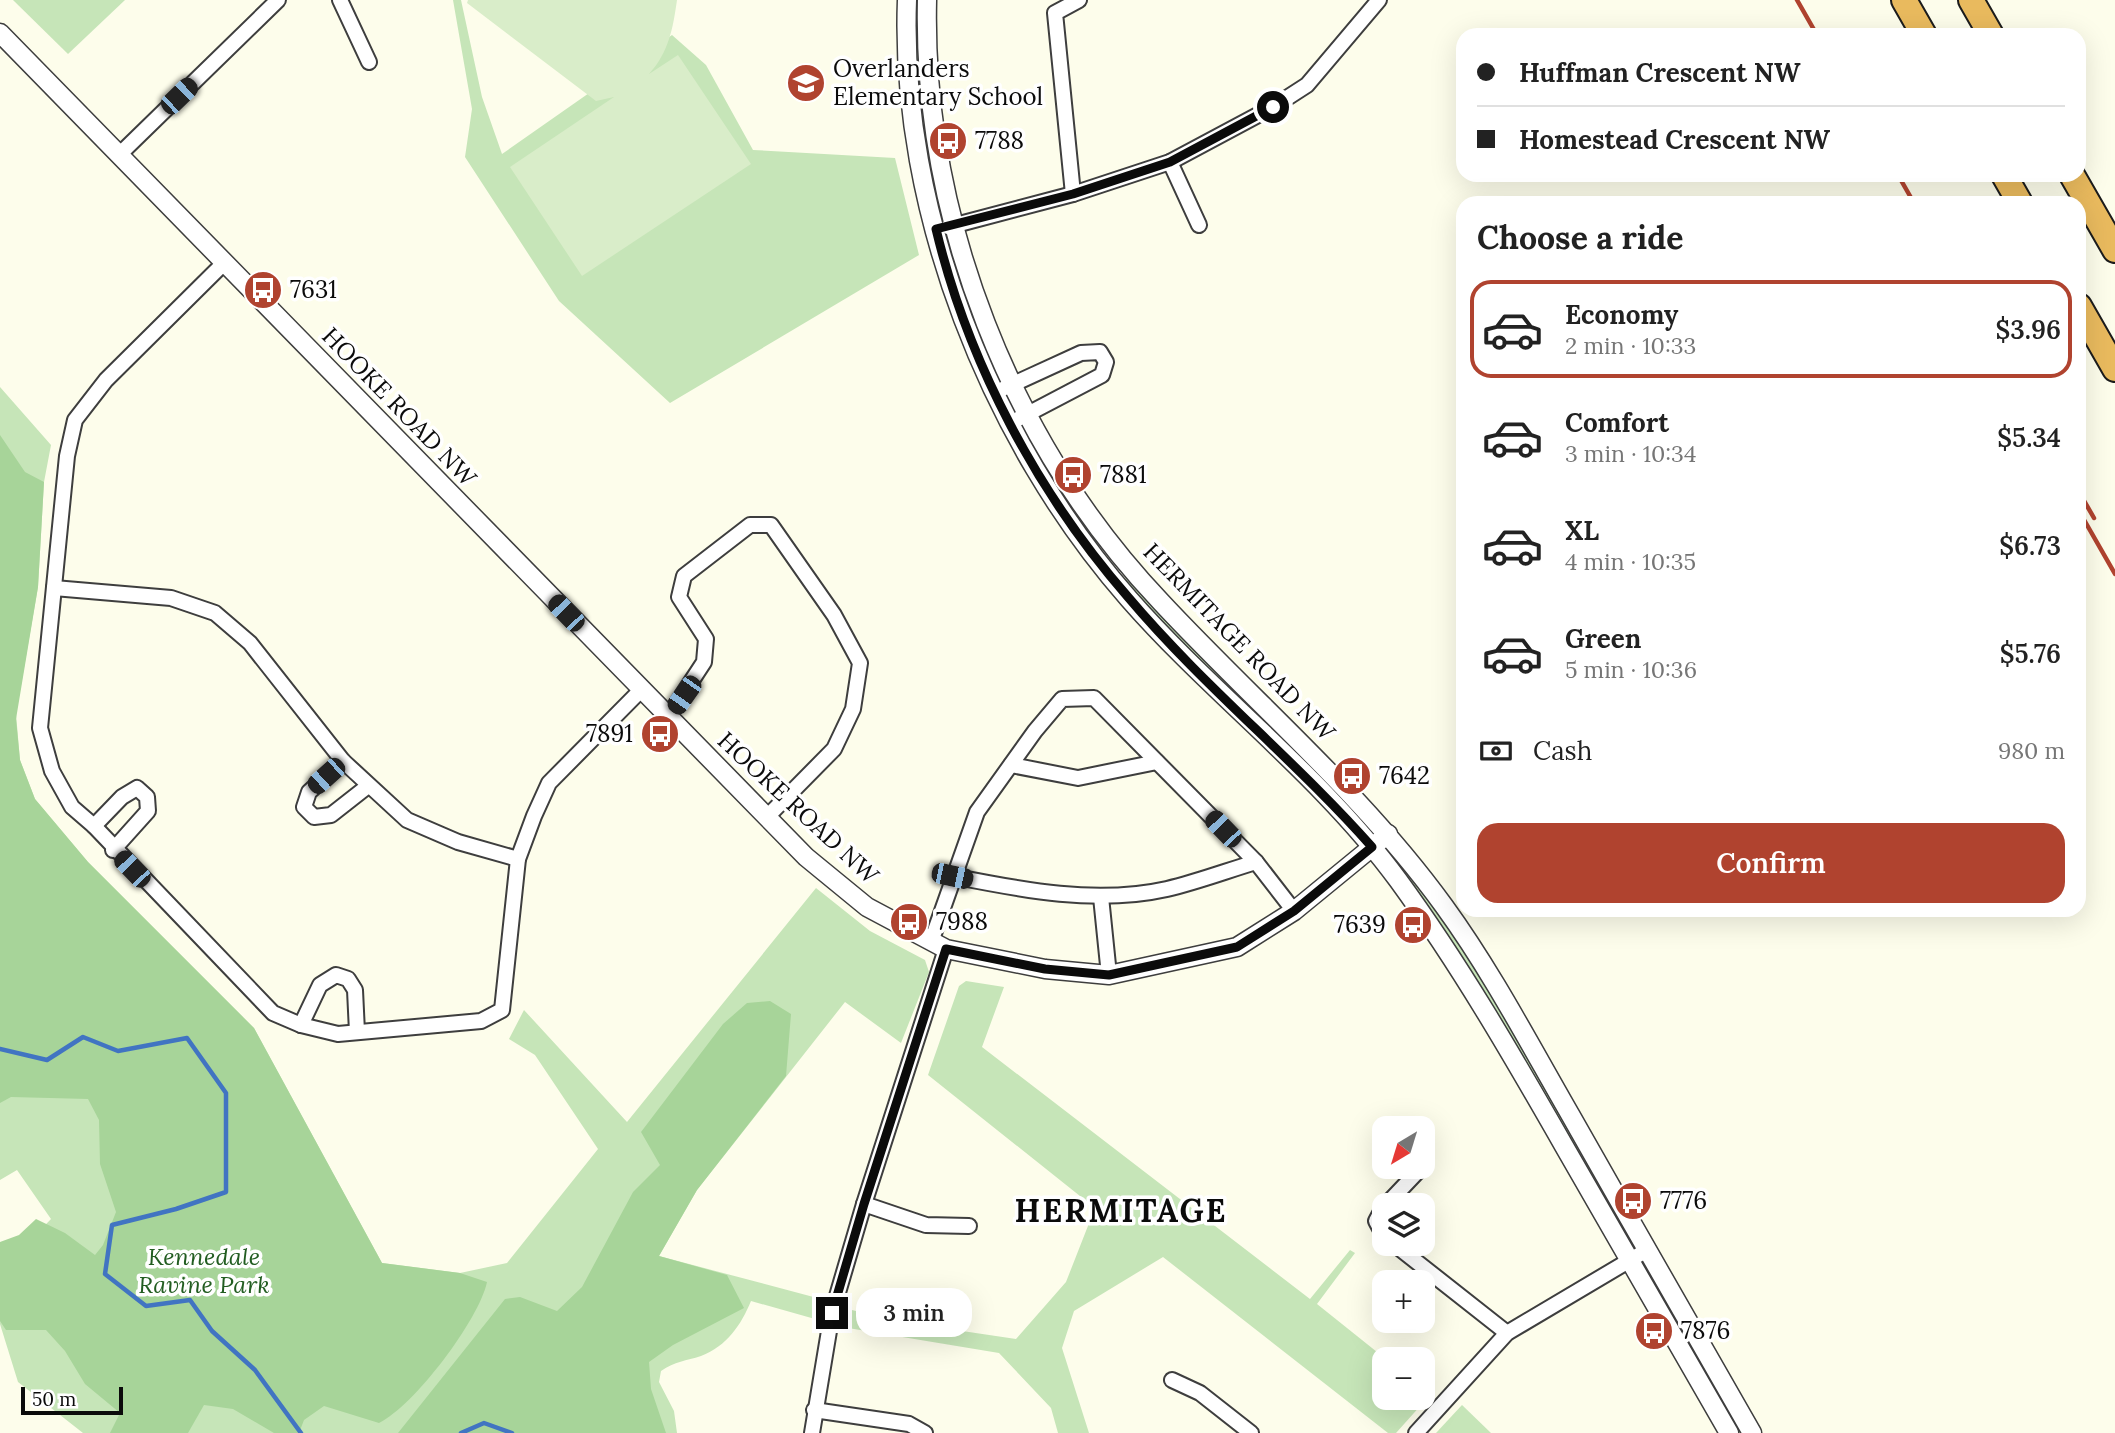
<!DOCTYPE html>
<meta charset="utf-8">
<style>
body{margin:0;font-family:Lora,serif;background:#f6f6f6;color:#222;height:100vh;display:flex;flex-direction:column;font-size:26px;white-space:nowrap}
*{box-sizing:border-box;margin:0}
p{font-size:23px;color:#767676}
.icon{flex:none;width:38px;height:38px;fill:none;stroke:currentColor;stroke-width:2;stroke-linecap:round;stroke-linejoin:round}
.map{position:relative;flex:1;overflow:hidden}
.sheet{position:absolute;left:1456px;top:196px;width:630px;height:721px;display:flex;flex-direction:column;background:#fff;border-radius:21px;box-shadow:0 7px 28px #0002}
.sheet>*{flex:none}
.banner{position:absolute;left:1456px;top:28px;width:630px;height:154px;border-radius:21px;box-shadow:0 7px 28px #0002;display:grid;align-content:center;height:154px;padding:0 21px;background:#fff}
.needle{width:46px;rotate:218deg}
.tools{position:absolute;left:1372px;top:1116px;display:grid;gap:14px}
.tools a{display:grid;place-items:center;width:63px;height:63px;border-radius:14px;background:#fff;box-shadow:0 7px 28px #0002;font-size:35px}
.scale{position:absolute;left:21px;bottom:18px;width:102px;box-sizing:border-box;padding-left:7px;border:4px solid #0b0b0b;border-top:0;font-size:19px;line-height:24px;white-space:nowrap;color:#0b0b0b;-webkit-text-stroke:5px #fff;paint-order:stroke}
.end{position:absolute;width:32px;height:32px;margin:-16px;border:9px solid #0b0b0b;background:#fff;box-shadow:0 0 0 4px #fff}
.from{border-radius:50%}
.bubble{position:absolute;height:49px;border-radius:21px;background:#fff;box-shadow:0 7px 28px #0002;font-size:23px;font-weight:600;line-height:49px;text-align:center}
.car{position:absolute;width:21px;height:42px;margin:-21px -10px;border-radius:9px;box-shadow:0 0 5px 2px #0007;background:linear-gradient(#222 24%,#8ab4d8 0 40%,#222 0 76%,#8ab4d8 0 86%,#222 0)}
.banner b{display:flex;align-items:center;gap:24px;height:66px;font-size:26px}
.banner b+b{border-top:2px solid #e0e0e0}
.banner i{width:18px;height:18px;background:#222}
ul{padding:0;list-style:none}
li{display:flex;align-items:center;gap:21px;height:98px;margin:0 14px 10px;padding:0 7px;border:4px solid transparent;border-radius:21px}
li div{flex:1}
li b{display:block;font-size:26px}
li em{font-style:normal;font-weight:600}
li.selected{border-color:#b0432f}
li>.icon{width:63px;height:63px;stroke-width:1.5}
h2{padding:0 21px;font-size:32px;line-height:84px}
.pay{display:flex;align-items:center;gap:18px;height:77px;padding:0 21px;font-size:26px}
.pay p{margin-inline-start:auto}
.button{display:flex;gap:14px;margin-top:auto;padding:14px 21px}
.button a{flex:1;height:80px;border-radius:21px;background:#b0432f;color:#fff;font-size:28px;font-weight:600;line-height:80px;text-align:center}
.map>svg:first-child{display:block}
.green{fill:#c6e5b8}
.forest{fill:#a7d499}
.pitch{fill:#d9edc9}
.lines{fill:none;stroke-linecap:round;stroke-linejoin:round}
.stream{stroke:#4174c2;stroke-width:4.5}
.minor-casing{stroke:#3e3e3e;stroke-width:18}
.tertiary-casing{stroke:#3e3e3e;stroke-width:21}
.motorway-casing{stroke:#1c1c1c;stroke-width:28}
.minor{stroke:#fff;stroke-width:14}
.tertiary{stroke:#fff;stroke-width:18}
.motorway{stroke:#e9ba5e;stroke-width:24}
.rail{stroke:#b0432f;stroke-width:4.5}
.route{stroke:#0b0b0b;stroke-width:9}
.labels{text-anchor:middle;stroke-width:7;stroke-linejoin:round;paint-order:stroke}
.poi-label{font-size:24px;fill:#0b0b0b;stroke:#fff;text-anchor:start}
.street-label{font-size:24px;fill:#0b0b0b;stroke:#fff}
.park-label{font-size:24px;font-style:italic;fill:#225d21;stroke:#fff}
.district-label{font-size:32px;font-weight:bold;letter-spacing:2px;fill:#0b0b0b;stroke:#fff}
</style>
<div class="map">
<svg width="2115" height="1433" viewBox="0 0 2115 1433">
<rect width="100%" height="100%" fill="#fdfdeb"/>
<!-- green -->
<g class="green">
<path d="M13,0H125L68,54Z"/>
<path d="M453,0H461L482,97L502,154L672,35L706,65L753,150L895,158L919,255L670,403L559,301L465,157L472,109Z"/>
<path d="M916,24L921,33L944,209L940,210L934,200L921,124L913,25Z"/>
<path d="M956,253L1001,375L999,376L988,365L951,265L952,255Z"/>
<path d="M0,387L51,445L44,482L38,587L16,714L20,760L35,799L88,862L254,1028L382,1263L460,1273L507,1263L598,1149L535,1055L509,1039L524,1010L627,1122L816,888L870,931L925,960L929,972L901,1043L845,1002L697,1190L659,1256L821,1299L815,1319L751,1301C741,1325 727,1346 701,1356C686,1361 675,1361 661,1371L659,1382L674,1411L677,1433H83L18,1382L0,1324V1272L51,1219L17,1170L0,1180Z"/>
<path d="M1032,435L1102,542L1095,547L1032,453L1029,438Z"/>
<path d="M1128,576L1364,820L1359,823L1144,606L1124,580Z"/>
<path d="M1397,860L1404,865L1468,954L1630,1237L1625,1240L1393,863Z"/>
<path d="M966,981L1004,987L982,1047L1310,1299L1350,1250L1355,1253L1317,1304L1387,1360H1384V1398H1423V1387L1431,1394L1396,1433H1388L1163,1257L1074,1311L1062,1348L1089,1433H1058L1051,1408L999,1353L848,1328L852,1310L895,1321L1016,1339L1066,1282L1095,1208L928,1075L959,986Z"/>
<path d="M1649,1271L1744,1433H1735L1645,1275Z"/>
<path d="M1462,1405L1491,1433H1436Z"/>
</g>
<!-- forest -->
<g class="forest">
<path d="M0,435L25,472L44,482L38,587L16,719L20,760L35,799L88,862L254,1028L382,1263L460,1273L487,1282C479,1320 414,1406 379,1423L324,1406L304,1420L299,1433H274L233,1409L204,1405L188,1433H110L120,1413L85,1384L65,1351L46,1330H6L0,1321V1242L19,1235L36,1219L65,1233L95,1255L103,1245L116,1212L100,1164L99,1120L88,1099L11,1097L0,1103Z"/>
<path d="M770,1001L791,1014L786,1076L697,1190L659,1256L727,1275L744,1308L673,1345L649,1362L651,1389L666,1433H398L505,1299L520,1297L557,1311L582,1287L633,1192L660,1165L641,1132L723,1024L747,1003Z"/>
</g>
<!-- pitch -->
<path class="pitch" d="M468,0H677C673,28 669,52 649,74L678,55L751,164L582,276L510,167L614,97L596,101L467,3Z"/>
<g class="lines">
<!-- stream -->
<g class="stream">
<path d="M0,1049L47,1060L83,1037L118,1051L187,1038L226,1093V1192L176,1209L112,1225L105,1274L146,1306L190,1300L212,1331L255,1370L301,1433"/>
<path d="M461,1433L484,1423L512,1433"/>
</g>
<defs>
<g id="minor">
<path d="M340,0L369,62"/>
<path d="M120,154L278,0"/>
<path d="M1170,162L1199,225"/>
<path d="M1073,194L1055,13L1079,0"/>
<path d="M948,227L1073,194L1170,162L1273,107L1307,85L1379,0"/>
<path d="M224,263L106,380L75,420L67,456L40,728L52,771L72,807L94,826L273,1013L301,1025L338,1034L481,1021L502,1010L518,859L534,816L549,783L641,690"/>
<path d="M996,392L1081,353L1100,352L1106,362L1102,375L1018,419"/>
<path d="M54,588L171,598L215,613L250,643L343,761L407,820L458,842L518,859"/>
<path d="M668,717L704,662L706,639L679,597L684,576L750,525H771L834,615L860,663L853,709L834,749L767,817"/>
<path d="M343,761L309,792L304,807L314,817L331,815L368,786"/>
<path d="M1011,765L1078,778L1157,762"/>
<path d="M94,826L122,797L137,788L147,797L148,811L113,850"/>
<path d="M952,876C1022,890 1096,905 1167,889C1197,882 1226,871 1256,862"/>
<path d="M1101,897L1109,975"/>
<path d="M931,942L977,812L1035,731L1062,699L1094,698L1256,862L1294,911"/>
<path d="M301,1025L320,985L336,975L348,979L355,990L357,1032"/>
<path d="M864,1204L926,1225L969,1226"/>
<path d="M1384,1206L1376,1221L1384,1236"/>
<path d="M1385,1206L1422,1167"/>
<path d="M1394,1244L1507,1333"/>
<path d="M1172,1380L1200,1393L1251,1433"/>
<path d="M814,1410L909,1424L925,1433"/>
<path d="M812,1433L832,1313L864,1204L946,949"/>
<path d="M1416,1433L1507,1333L1647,1250"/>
</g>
<g id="tertiary">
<path d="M907,0C899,210 991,442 1129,599C1214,696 1321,775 1398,880C1460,965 1512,1055 1564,1146C1619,1242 1674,1337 1729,1433"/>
<path d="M927,0C922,218 1011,444 1161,602C1256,704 1362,793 1444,906C1492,972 1530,1045 1571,1116C1631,1222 1692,1328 1752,1433"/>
<path d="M0,33L806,857L867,907L946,949L1045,969L1109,975L1237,947L1294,911L1388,834"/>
</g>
<g id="motorway">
<path d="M1904,0L1924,35"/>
<path d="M1971,0L1991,35"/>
<path d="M2004,175L2020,203"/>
<path d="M2072,175L2115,250"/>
<path d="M2079,306L2115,369"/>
</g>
</defs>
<!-- minor casing -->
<use href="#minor" class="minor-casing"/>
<!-- tertiary casing -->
<use href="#tertiary" class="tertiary-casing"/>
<!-- motorway casing -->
<use href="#motorway" class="motorway-casing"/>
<!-- minor -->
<use href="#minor" class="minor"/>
<!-- tertiary -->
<use href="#tertiary" class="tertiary"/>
<!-- motorway -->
<use href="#motorway" class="motorway"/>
<!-- rail -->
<g class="rail">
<path d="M1797,0L1817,35"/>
<path d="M1898,175L1914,203"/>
<path d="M2079,492L2094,518"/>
<path d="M2079,511L2115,574"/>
</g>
</g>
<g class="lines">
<!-- route -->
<path class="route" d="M832,1313L864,1204L946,949L1045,969L1109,975L1237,947L1294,911L1372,847C1295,760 1203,686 1128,597C1038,494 968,363 936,229L1073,194L1170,162L1273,107"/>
</g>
<!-- icons -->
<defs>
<symbol id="school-disc" viewBox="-11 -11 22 22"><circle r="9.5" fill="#b0432f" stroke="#fff"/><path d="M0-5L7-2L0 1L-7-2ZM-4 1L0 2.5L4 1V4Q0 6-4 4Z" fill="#fff"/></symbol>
<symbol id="bus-disc" viewBox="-11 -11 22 22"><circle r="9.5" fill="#b0432f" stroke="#fff"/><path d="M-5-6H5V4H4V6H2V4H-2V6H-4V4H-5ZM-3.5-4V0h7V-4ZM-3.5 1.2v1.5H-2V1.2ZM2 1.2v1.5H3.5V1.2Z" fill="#fff"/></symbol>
</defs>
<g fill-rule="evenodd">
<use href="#school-disc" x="784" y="61" width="44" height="44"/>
<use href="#bus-disc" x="926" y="119" width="44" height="44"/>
<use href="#bus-disc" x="241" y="268" width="44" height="44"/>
<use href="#bus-disc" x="1051" y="453" width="44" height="44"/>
<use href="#bus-disc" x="638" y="712" width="44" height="44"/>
<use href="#bus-disc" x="1330" y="754" width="44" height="44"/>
<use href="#bus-disc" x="887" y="900" width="44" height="44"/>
<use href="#bus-disc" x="1391" y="903" width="44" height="44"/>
<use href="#bus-disc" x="1611" y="1179" width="44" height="44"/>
<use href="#bus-disc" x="1632" y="1309" width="44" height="44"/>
</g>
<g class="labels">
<!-- poi labels -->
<g class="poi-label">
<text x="833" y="77">Overlanders<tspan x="833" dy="28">Elementary School</tspan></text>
<text x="975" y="149">7788</text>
<text x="290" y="298">7631</text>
<text x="1100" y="483">7881</text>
<text x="633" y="742" text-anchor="end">7891</text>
<text x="1379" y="784">7642</text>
<text x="936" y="930">7988</text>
<text x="1386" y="933" text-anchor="end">7639</text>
<text x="1660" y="1209">7776</text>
<text x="1681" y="1339">7876</text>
</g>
<!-- street labels -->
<g class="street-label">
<text transform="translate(399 407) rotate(46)" y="8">HOOKE ROAD NW</text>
<text transform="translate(1239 642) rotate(46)" y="8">HERMITAGE ROAD NW</text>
<text transform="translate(798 808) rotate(43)" y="8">HOOKE ROAD NW</text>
</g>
<!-- park labels -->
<g class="park-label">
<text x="204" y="1265">Kennedale<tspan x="204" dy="28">Ravine Park</tspan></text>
</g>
<!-- district labels -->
<g class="district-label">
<text x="1121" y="1222">HERMITAGE</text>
</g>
</g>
</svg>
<div class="tools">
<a><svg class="needle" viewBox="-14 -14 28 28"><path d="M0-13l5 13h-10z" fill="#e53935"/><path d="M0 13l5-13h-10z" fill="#767676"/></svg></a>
<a><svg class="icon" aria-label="layers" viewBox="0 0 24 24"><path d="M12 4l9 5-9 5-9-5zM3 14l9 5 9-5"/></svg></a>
<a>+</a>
<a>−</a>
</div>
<div class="scale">50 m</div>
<i class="end from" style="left:1273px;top:107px"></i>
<i class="end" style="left:832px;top:1313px"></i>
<div class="bubble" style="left:856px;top:1288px;width:116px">3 min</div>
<i class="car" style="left:179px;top:96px;rotate:46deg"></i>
<i class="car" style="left:566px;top:613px;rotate:316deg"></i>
<i class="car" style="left:684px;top:695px;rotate:215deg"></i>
<i class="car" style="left:326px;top:776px;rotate:228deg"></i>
<i class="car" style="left:1223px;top:829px;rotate:316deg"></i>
<i class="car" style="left:132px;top:869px;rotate:316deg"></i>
<i class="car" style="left:952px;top:876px;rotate:102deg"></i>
<div class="banner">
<b><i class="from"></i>Huffman Crescent NW</b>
<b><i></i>Homestead Crescent NW</b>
</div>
<section class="sheet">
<h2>Choose a ride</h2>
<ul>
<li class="selected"><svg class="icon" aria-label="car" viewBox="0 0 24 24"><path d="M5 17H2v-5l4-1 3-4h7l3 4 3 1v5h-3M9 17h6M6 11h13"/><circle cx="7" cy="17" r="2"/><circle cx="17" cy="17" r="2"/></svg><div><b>Economy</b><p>2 min · 10:33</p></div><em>$3.96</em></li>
<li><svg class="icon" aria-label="car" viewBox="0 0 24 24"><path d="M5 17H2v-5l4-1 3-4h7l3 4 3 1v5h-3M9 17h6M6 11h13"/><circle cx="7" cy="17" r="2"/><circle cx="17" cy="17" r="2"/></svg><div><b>Comfort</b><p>3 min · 10:34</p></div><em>$5.34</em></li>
<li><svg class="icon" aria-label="car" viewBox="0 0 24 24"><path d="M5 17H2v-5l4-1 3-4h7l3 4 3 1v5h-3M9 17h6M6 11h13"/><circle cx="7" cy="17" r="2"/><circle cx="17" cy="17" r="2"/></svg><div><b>XL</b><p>4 min · 10:35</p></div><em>$6.73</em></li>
<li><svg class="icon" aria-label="car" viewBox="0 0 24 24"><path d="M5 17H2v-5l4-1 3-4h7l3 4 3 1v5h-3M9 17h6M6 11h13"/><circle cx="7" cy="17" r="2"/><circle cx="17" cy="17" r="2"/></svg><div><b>Green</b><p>5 min · 10:36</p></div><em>$5.76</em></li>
</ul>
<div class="pay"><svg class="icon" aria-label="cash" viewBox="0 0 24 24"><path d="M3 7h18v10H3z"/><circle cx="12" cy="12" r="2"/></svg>Cash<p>980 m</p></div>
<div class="button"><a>Confirm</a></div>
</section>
</div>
